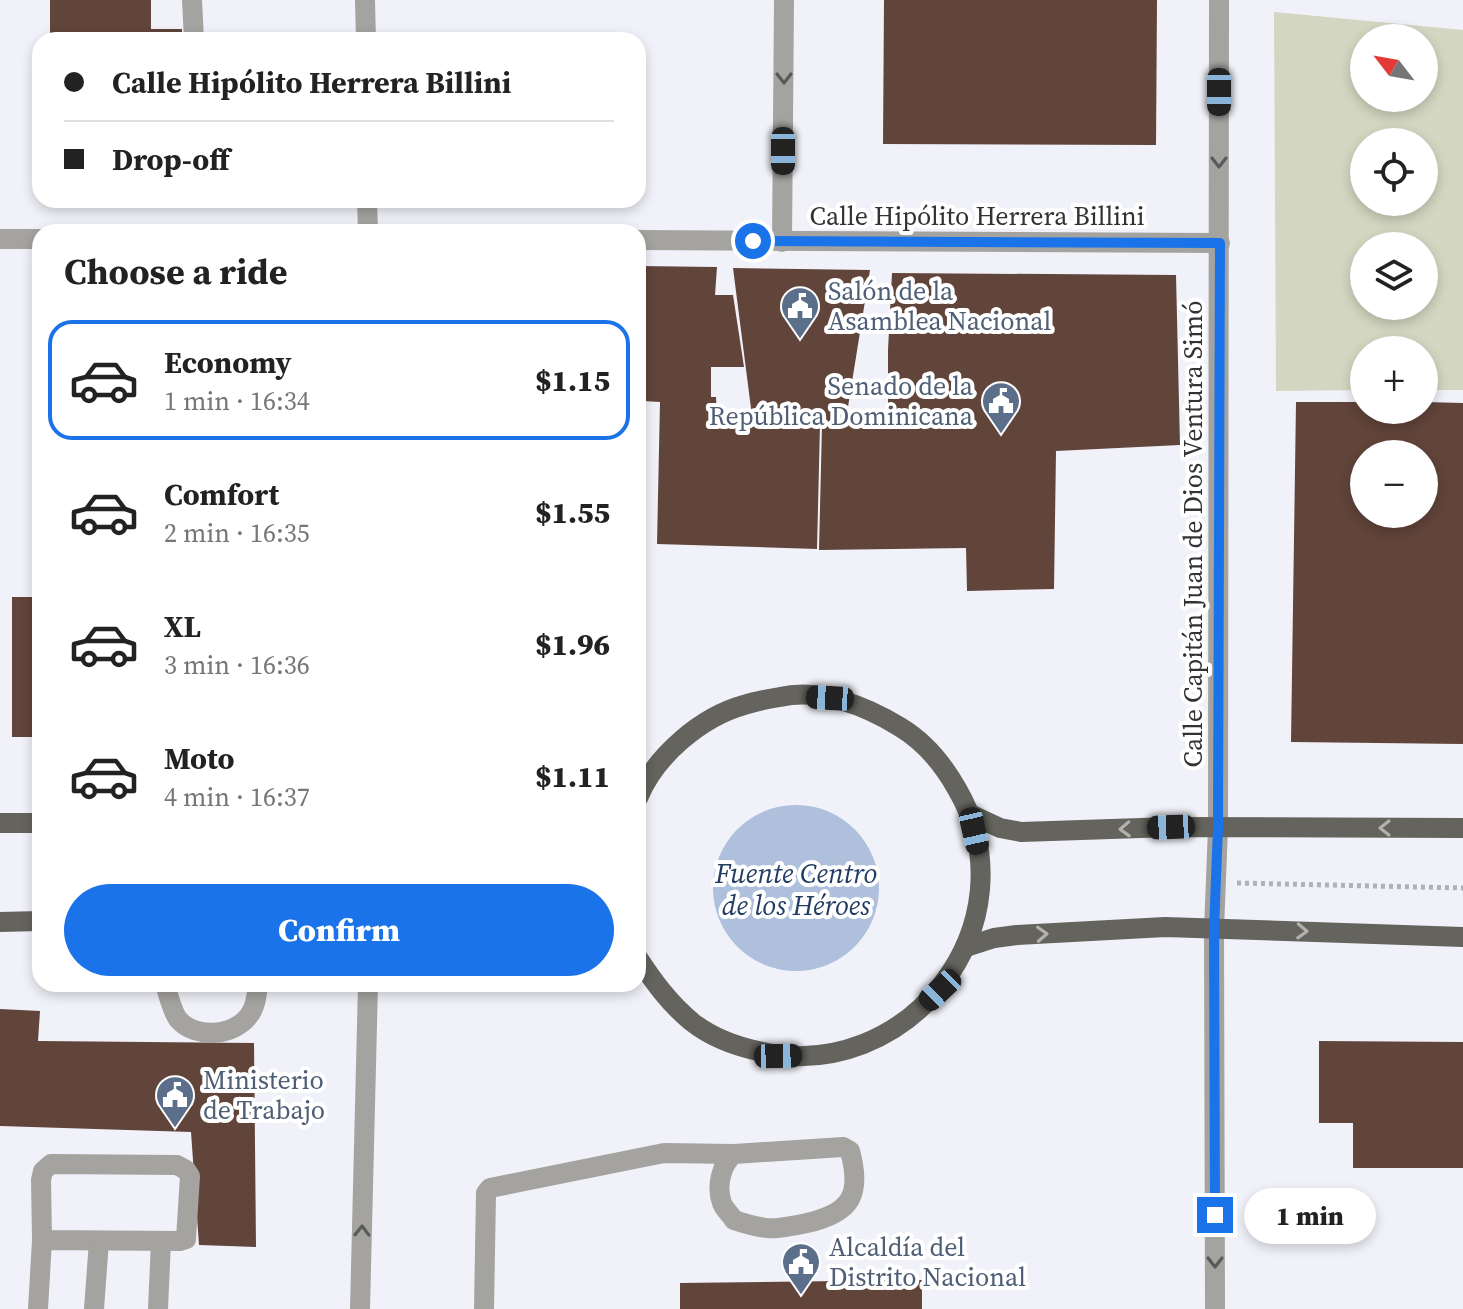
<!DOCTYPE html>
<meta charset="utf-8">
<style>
body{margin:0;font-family:"Source Serif 4",serif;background:#f6f6f6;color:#222;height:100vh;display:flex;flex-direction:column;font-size:30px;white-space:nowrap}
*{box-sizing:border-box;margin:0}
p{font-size:26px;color:#767676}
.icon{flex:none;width:44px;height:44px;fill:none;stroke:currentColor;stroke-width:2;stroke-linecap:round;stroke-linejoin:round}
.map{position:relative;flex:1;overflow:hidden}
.drawer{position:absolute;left:32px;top:224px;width:614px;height:768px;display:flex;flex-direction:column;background:#fff;border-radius:24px;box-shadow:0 4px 12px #0003}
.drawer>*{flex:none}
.hud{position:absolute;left:32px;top:32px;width:614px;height:176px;border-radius:24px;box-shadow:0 4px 12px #0003;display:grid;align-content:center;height:176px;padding:0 32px;background:#fff}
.needle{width:52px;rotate:301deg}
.tools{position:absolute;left:1350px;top:24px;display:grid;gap:16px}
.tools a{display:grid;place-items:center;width:88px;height:88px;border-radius:50%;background:#fff;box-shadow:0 4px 12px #0003;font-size:40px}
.end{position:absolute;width:36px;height:36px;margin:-18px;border:10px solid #1a73e8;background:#fff;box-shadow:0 0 0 4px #fff}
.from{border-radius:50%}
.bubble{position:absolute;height:56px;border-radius:28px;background:#fff;box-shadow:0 4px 12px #0003;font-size:26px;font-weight:800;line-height:56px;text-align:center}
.car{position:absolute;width:24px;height:48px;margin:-24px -12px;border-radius:10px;box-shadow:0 0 6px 2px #0007;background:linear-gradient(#222 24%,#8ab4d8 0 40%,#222 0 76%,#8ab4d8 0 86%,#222 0)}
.hud b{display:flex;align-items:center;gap:28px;height:76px;font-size:30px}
.hud b+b{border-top:2px solid #e0e0e0}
.hud i{width:20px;height:20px;background:#222}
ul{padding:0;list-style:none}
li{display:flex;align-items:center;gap:24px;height:120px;margin:0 16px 12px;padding:0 16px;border:4px solid transparent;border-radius:24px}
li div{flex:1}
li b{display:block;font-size:30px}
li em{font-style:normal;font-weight:800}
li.active{border-color:#1a73e8}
li>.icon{width:72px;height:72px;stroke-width:1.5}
h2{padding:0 32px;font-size:36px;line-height:96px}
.cta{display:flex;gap:16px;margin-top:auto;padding:16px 32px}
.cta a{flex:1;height:92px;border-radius:48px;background:#1a73e8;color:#fff;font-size:32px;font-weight:800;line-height:92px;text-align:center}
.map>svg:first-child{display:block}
.green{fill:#d3d6c0;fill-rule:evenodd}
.water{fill:#aec0dc}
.building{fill:#61443a;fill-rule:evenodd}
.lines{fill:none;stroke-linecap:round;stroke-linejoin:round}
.path{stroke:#b0b1b6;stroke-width:5;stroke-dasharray:4 4;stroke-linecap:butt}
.minor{stroke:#a4a3a0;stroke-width:20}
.major{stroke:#64635d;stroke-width:20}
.oneway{stroke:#595a5a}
.oneway2{stroke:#b2b1ae}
.route{stroke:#1a73e8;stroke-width:10}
.labels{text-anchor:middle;stroke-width:8;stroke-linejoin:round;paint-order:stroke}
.street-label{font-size:26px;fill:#313234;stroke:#fff}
.service-label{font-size:26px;fill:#4e5e75;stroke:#fff;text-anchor:start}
.water-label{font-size:28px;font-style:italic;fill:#233c62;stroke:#fff}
</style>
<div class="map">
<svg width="1463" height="1309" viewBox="0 0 1463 1309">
<rect width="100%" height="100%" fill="#f1f2f9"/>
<!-- green -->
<path class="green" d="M1274,12L1463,30V390H1424V350H1364V390L1276,391ZM1364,38H1424V98H1364ZM1364,142H1424V202H1364ZM1364,246H1424V306H1364Z"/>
<!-- water -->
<circle class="water" cx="796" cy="888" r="83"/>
<!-- building -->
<g class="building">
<path d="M50,0H151V29H182V40H50Z"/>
<path d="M884,0H1157L1156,145L883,144Z"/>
<path d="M638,266L717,267L715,295H733L744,367H711V397H716L717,420H734V424H758L757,411L752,416L733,268L870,270L847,413L842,415L843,424H776L820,425L817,549L657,544L660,402L643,401V408H638Z"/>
<path d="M892,273L1176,275L1180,445L1056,451L1054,589L967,591L966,548L819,550L822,425H888V350Z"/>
<path d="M1296,402H1364V410H1424V402L1463,403V744L1291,742ZM1364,454H1424V514H1364Z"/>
<rect x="638" y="444" width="3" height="66"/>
<rect x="12" y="597" width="28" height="140"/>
<path d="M0,1009L40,1011L38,1041L254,1043L256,1247L199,1245L191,1132L0,1126Z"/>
<path d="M1319,1041L1463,1042V1168H1353V1123H1319Z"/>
<path d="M922,1280V1309H680V1283Z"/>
</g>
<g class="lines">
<!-- path -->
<path class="path" d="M1237,883L1463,888"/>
<!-- minor -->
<g class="minor">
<path d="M192,0L194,40"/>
<path d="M365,0L366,40"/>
<path d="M367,200L368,232"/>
<path d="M0,239H40"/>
<path d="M638,240L1220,243"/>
<path d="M782,242L784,0"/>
<path d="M165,984C168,994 172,1011 178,1019C195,1040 236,1036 250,1014C256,1006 257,993 258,984"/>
<path d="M843,1147L850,1151C862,1195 851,1213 807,1223C774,1230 767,1231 734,1220C731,1215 724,1209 722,1203C716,1187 721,1164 734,1154Z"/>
<path d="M38,1309L42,1240L41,1180L43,1171L51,1164L177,1165L186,1170L190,1176L186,1239L180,1241L42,1240"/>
<path d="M94,1309L99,1241"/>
<path d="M158,1309L161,1241"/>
<path d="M360,1309L368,984"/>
<path d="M484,1309L486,1193L490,1188L664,1153L734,1154"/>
<path d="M1215,1309L1214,929L1218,828L1219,0"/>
</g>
<!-- major -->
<g class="major">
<path d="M638,798C655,756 701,717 744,705C756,701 768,699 780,697C821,688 866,706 900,727C925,742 943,764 957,789C1035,923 907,1087 758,1051C735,1046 711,1037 692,1022C669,1003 654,982 638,958"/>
<path d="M970,814L1000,828L1021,832L1171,827L1463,828"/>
<path d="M0,823H40"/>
<path d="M0,922L40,921"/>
<path d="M966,947L994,938L1017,935L1165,927L1463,937"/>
</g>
</g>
<!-- one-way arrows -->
<defs><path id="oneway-chevron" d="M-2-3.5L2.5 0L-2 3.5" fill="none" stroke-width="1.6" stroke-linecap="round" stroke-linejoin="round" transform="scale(2)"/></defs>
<g class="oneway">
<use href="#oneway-chevron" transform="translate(784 78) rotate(90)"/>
<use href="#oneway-chevron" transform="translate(1219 162) rotate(90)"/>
<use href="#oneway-chevron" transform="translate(362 1231) rotate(-89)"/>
<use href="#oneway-chevron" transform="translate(1215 1262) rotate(90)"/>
</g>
<g class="oneway2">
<use href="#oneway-chevron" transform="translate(1385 828) rotate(180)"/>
<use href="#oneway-chevron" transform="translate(1125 829) rotate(178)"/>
<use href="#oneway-chevron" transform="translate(1302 931) rotate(2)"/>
<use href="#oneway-chevron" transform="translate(1042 934) rotate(-3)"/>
</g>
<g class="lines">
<!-- route -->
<path class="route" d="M753,241L1220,243L1218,828L1214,929L1215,1215"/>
</g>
<!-- icons -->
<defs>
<symbol id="civic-pin" viewBox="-11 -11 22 30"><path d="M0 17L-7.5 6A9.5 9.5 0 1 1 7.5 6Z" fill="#5c6f8a" stroke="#fff"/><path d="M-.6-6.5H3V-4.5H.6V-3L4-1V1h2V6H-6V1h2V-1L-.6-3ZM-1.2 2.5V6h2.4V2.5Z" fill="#fff"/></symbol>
</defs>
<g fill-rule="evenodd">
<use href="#civic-pin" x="778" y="284" width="44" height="60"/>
<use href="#civic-pin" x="979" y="379" width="44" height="60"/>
<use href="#civic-pin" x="153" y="1073" width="44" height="60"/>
<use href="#civic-pin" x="779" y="1240" width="44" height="60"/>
</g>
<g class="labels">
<!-- street labels -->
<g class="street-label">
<text x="977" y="225">Calle Hipólito Herrera Billini</text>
<text transform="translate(1193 534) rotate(-90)" y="9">Calle Capitán Juan de Dios Ventura Simó</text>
</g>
<!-- service labels -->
<g class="service-label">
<text x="828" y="300">Salón de la<tspan x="828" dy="30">Asamblea Nacional</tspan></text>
<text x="973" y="395" text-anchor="end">Senado de la<tspan x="973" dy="30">República Dominicana</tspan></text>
<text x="203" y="1089">Ministerio<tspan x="203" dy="30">de Trabajo</tspan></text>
<text x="829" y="1256">Alcaldía del<tspan x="829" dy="30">Distrito Nacional</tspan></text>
</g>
<!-- water labels -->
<g class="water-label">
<text x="796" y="883">Fuente Centro<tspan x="796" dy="32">de los Héroes</tspan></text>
</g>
</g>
</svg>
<div class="tools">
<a><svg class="needle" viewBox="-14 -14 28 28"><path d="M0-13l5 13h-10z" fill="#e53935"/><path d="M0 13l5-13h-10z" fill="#767676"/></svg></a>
<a><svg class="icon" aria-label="locate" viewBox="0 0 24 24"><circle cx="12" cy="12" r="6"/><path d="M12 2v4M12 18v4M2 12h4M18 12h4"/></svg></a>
<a><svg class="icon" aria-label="layers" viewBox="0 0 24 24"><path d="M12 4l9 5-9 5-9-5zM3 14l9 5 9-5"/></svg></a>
<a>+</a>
<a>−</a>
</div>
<i class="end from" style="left:753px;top:241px"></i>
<i class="end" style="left:1215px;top:1215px"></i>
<div class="bubble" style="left:1244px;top:1188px;width:132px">1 min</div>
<i class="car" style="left:1219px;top:92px;rotate:180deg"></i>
<i class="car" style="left:783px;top:151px;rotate:180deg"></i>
<i class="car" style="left:830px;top:698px;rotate:273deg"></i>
<i class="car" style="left:1171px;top:827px;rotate:268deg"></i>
<i class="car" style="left:974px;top:831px;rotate:167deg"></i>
<i class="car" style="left:940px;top:990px;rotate:226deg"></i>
<i class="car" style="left:778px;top:1056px;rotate:89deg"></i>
<div class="hud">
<b><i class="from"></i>Calle Hipólito Herrera Billini</b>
<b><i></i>Drop-off</b>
</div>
<section class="drawer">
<h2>Choose a ride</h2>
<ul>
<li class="active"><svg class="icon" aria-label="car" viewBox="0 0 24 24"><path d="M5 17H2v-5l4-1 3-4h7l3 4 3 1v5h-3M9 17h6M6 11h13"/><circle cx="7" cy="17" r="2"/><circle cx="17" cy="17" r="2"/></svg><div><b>Economy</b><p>1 min · 16:34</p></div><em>$1.15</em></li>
<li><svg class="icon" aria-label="car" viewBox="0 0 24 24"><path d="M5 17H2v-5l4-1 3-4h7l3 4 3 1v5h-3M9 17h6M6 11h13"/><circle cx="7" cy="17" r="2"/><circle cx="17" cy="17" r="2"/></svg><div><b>Comfort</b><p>2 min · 16:35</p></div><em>$1.55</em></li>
<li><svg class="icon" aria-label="car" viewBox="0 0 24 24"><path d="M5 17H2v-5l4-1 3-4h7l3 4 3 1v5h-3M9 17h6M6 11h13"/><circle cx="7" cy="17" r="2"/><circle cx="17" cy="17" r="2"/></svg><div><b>XL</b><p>3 min · 16:36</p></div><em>$1.96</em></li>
<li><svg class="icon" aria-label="car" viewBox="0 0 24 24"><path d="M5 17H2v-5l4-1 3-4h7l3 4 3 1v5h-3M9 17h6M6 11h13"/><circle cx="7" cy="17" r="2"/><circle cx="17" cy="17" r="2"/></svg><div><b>Moto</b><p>4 min · 16:37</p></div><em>$1.11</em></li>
</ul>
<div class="cta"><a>Confirm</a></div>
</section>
</div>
